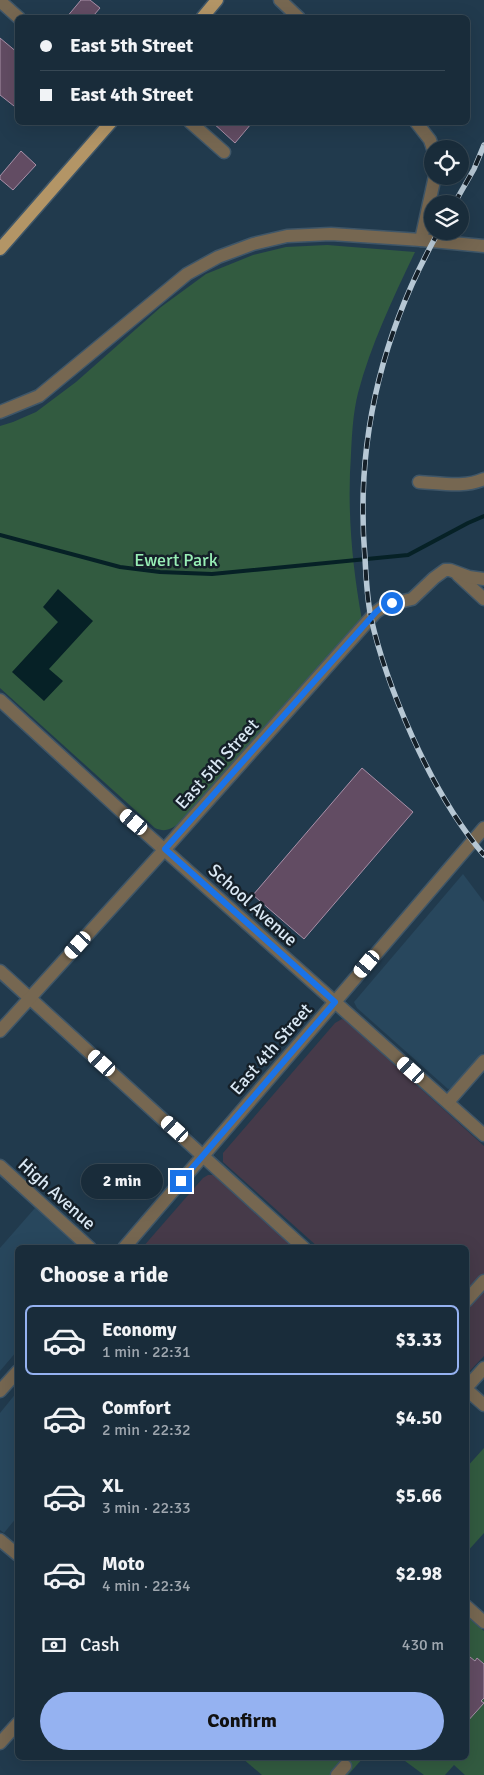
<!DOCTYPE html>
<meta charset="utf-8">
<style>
body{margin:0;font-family:Signika,sans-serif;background:#263845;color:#f1f3f6;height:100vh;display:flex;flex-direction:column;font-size:19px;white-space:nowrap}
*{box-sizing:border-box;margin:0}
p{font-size:16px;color:#9fa7af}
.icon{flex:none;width:28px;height:28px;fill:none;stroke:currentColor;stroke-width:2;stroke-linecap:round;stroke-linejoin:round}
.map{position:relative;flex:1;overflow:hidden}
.sheet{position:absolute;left:15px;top:1245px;width:454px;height:515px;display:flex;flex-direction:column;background:#192c3a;border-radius:8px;box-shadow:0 5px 20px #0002,0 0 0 1px #374854}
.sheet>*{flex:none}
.guide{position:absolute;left:15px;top:15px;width:455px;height:110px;border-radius:8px;box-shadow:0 5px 20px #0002,0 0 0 1px #374854;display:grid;align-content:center;height:110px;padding:0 25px;background:#192c3a}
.controls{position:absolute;left:424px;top:140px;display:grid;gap:10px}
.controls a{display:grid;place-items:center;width:45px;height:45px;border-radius:50%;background:#192c3a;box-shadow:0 5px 20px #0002,0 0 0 1px #374854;font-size:25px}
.end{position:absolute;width:22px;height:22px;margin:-11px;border:6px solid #1a73e8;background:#fff;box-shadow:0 0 0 2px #fff}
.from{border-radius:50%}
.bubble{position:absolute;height:35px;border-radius:18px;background:#192c3a;box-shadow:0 5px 20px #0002,0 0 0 1px #374854;font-size:16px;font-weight:700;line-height:35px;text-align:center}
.car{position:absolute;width:15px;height:30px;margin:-15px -8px;border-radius:6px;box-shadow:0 0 4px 1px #0007;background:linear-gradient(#fff 24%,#345 0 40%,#fff 0 76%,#345 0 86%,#fff 0)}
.guide b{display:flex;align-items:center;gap:18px;height:48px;font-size:19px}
.guide b+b{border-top:1px solid #374854}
.guide i{width:12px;height:12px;background:#f1f3f6}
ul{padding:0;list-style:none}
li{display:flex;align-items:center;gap:15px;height:70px;margin:0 10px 8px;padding:0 15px;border:2px solid transparent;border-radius:8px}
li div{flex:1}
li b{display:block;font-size:19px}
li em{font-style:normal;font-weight:700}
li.active{border-color:#95b2f1}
li>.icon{width:45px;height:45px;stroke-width:1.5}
h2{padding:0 25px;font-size:22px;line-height:60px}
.pay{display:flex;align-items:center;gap:12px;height:55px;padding:0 25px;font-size:19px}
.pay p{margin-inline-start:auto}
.action{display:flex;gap:10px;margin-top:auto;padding:10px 25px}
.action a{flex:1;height:58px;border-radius:30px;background:#95b2f1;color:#111;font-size:20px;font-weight:700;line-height:58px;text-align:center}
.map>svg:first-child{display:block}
.built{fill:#28475d}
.industrial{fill:#463a49}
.green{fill:#325b40}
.water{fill:#062126}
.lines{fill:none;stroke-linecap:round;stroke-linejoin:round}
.stream{stroke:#062126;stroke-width:4}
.building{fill:#624c63;stroke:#a890a8}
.minor-casing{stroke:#3f5668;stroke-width:15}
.tertiary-casing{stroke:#3f5668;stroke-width:15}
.primary-casing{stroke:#3f5668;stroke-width:15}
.minor{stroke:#766751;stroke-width:12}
.tertiary{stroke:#766751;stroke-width:12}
.primary{stroke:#b39566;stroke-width:12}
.rail-casing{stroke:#b6c7d4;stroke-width:5.5}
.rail{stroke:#152029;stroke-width:4;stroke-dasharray:11;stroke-linecap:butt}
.route{stroke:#1a73e8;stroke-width:6}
.labels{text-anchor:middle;stroke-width:5;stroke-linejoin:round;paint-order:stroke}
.park-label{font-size:18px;fill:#99efb6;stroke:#152029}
.street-label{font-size:18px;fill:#dae8f4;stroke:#152029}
</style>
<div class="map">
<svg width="484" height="1775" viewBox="0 0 484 1775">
<rect width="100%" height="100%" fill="#213a4d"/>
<!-- built -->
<g class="built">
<path d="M463,874L484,902V1052L453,1088L448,1089L357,1008L354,1002Z"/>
<path d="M35,1208L78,1247L18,1248L17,1351L0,1371V1248Z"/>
<path d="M17,1392V1517L4,1533L0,1530V1413Z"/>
</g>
<!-- industrial -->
<g class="industrial">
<path d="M342,1019L345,1020L484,1146V1356L466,1375V1248L318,1247L223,1162V1153L335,1023Z"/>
<path d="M208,1175H215L298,1248H142L203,1178Z"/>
</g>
<!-- green -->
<g class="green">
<path d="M327,245L415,252C393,298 371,344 358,393C353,413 352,434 351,454C347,510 352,565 362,620L177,825C169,830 164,832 155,828L0,688V426L13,422L36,412L76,382L161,307L206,274L253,255L286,247Z"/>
<path d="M484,1448V1533L466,1553V1468Z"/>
<path d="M466,1615L484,1631V1775H465L454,1765L445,1775H424L401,1758H466Z"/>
<path d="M242,1758H363L348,1775H262Z"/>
</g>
<!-- water -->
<path class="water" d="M58,589L93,621L49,669L63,681L44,701L12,672L58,622L43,607Z"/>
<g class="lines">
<!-- stream -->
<path class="stream" d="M0,535L120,567L160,572L212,574L408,555L468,523L484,516"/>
</g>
<!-- building -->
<g class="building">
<path d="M81,0H90L100,8L94,15L97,18H66Z"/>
<path d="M0,38L18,53V102L14,106L0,95Z"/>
<path d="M212,122H249L251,124L235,143Z"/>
<path d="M21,151L36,165L13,190L0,179V176Z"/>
<path d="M362,768L413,812L304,939L253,895Z"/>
<path d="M470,1657L475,1661L477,1658L484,1664V1698L481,1701L484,1703L466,1723V1661Z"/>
</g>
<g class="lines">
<defs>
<g id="minor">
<path d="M280,0L299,18"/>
<path d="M0,1L19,18"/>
<path d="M190,122L224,152"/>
<path d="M416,122L430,140L433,149"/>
<path d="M421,240L435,176"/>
<path d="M419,482C440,483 465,488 484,479"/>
<path d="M458,575L484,599"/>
<path d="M0,700L122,812L484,1135"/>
<path d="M0,971L304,1248"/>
<path d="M0,1031L165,849L376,612L386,605L412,599L434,578L445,570H450L469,577L484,579"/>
<path d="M448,1102L484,1061"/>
<path d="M0,1166L90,1248"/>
<path d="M466,1301L484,1281"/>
<path d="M466,1388L484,1368"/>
<path d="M466,1389L484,1405"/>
<path d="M0,1540L18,1555"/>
<path d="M466,1606L484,1622"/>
<path d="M0,1743L18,1723"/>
<path d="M337,1775L345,1766"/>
</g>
<g id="tertiary">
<path d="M0,412L39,396L187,274L218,257L253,244L287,236L331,234L421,240L484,246"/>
<path d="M124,1248L484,828"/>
<path d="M0,1391L18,1371"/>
</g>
<g id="primary">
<path d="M202,18L217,0"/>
<path d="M0,249L111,122"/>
</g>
</defs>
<!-- minor casing -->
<use href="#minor" class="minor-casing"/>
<!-- tertiary casing -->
<use href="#tertiary" class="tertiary-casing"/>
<!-- primary casing -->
<use href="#primary" class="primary-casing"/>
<!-- minor -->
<use href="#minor" class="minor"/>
<!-- tertiary -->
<use href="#tertiary" class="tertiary"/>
<!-- primary -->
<use href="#primary" class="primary"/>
<defs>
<g id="rail">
<path d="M454,204L474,169L484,145"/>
<path d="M439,231C382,332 355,442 365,558C366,578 367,598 371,618C380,658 395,698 412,736C431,778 454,820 484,855"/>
</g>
</defs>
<!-- rail casing -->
<use href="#rail" class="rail-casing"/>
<!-- rail -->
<use href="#rail" class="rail"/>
</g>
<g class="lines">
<!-- route -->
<path class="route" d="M181,1181L335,1002L165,849L376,612L383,606L392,603"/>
</g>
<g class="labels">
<!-- park labels -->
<g class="park-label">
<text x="176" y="566">Ewert Park</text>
</g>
<!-- street labels -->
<g class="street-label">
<text transform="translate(217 764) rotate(-48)" y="6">East 5th Street</text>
<text transform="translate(253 905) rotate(42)" y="6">School Avenue</text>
<text transform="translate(271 1049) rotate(-49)" y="6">East 4th Street</text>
<text transform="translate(57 1194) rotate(42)" y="6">High Avenue</text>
</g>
</g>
</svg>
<div class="controls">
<a><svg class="icon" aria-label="locate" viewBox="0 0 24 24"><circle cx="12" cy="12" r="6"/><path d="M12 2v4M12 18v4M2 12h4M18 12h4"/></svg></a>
<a><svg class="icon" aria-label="layers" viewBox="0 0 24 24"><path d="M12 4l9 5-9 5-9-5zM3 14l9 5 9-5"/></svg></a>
</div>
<i class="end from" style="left:392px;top:603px"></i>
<i class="end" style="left:181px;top:1181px"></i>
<div class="bubble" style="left:81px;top:1164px;width:82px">2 min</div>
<i class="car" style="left:134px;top:822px;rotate:310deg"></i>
<i class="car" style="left:78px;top:945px;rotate:222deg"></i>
<i class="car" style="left:367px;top:964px;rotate:220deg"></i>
<i class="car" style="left:102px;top:1063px;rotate:312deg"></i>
<i class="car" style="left:411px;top:1070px;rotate:312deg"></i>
<i class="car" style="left:175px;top:1129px;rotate:312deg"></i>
<div class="guide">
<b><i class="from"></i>East 5th Street</b>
<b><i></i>East 4th Street</b>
</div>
<section class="sheet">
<h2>Choose a ride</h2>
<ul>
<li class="active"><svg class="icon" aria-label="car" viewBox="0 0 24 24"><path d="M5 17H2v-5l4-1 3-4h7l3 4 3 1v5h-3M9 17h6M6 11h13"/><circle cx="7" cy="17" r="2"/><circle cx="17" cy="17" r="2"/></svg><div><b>Economy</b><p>1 min · 22:31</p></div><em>$3.33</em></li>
<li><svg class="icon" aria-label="car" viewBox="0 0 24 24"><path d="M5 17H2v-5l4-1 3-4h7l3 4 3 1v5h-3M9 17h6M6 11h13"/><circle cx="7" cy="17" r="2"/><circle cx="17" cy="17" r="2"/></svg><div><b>Comfort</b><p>2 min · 22:32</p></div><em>$4.50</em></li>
<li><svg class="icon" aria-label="car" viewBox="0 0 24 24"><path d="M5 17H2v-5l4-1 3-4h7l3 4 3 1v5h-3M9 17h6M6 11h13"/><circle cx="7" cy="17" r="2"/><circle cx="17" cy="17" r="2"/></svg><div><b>XL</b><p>3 min · 22:33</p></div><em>$5.66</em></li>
<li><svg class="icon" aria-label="car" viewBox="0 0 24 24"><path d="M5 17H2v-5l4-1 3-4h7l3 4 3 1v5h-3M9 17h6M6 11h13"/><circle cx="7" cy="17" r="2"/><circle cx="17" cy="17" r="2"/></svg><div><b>Moto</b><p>4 min · 22:34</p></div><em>$2.98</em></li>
</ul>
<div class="pay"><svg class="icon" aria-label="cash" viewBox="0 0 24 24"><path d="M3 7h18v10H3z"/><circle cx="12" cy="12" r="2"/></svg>Cash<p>430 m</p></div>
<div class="action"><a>Confirm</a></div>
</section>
</div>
